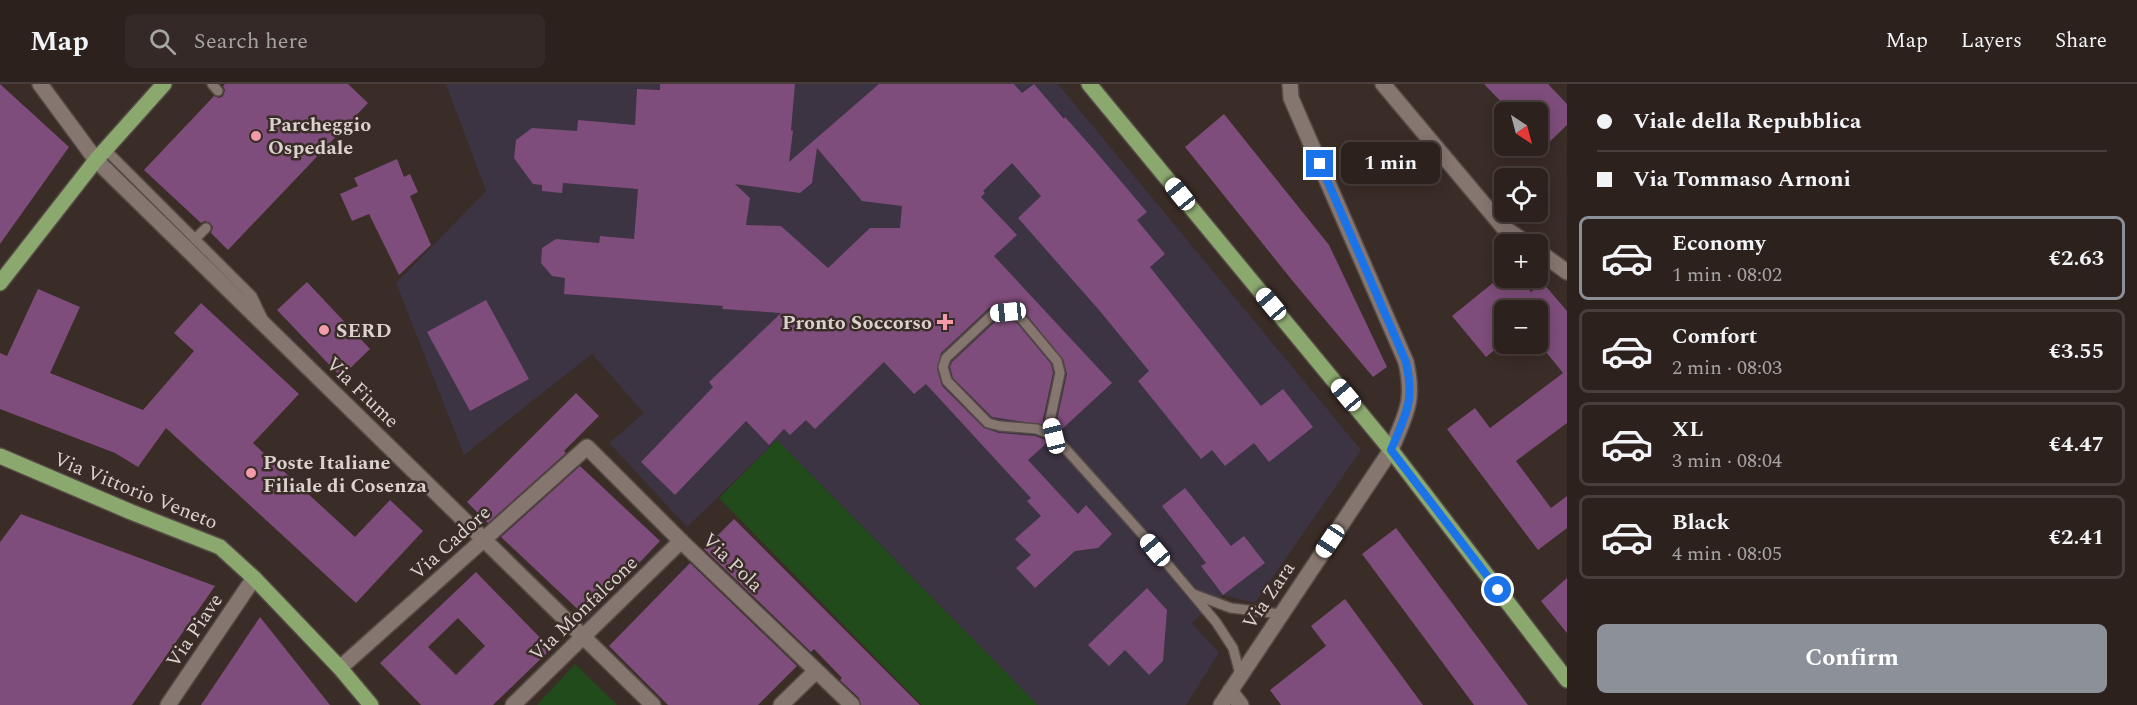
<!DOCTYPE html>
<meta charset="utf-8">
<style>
body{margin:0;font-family:Spectral,serif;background:#342926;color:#f1f3f6;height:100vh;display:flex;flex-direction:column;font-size:22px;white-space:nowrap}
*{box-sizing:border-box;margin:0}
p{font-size:20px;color:#a6a3a4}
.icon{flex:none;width:33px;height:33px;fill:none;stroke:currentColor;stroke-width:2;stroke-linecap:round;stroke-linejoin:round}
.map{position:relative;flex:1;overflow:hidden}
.sheet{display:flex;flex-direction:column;background:#2c211d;width:570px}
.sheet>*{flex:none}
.top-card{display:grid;align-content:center;height:132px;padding:0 30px;background:#2c211d}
.needle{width:39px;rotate:144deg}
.tools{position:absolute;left:1494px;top:18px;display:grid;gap:12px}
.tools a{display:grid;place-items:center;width:54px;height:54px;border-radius:9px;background:#2c211d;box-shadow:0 3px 15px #0003,0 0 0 2px #483e3b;font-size:30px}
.end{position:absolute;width:27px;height:27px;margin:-14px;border:8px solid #1a73e8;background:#fff;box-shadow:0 0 0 3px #fff}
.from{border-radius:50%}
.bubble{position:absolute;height:42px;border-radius:9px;background:#2c211d;box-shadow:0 3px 15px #0003,0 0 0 2px #483e3b;font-size:20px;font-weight:700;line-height:42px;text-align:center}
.car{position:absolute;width:18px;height:36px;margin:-18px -9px;border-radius:8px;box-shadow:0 0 4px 2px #0007;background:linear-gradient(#fff 24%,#345 0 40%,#fff 0 76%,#345 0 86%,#fff 0)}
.top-card b{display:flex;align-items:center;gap:21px;height:57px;font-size:22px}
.top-card b+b{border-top:2px solid #483e3b}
.top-card i{width:15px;height:15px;background:#f1f3f6}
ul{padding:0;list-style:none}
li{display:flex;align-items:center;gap:18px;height:84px;margin:0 12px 9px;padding:0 18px;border:3px solid #483e3b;border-radius:9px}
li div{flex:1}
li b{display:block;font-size:22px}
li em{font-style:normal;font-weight:700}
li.selected{border-color:#8c9099}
li>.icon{width:54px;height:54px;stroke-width:1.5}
.button{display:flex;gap:12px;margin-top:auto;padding:12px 30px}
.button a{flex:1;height:69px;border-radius:9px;background:#8c9099;color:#fff;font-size:24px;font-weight:700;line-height:69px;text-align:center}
header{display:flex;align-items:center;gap:36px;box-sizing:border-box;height:84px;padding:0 30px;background:#2c211d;border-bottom:2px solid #483e3b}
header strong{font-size:28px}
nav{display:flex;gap:33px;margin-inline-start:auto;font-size:21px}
.search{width:420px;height:54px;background:#342926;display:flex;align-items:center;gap:15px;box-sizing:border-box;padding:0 21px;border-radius:9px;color:#a6a3a4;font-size:22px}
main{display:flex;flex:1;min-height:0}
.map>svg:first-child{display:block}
.medical{fill:#3c3343}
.green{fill:#224b1b}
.building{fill:#7e4d7b;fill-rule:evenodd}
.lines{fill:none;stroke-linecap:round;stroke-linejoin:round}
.service-casing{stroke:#554a45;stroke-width:12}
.minor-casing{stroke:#554a45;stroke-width:18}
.primary-casing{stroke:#554a45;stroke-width:18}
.service{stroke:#867670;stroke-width:9}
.minor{stroke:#867670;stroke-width:15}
.primary{stroke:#8ba86e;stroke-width:15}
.route{stroke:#1a73e8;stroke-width:8}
.poi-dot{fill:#f39aab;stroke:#3a2c27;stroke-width:2}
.labels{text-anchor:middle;stroke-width:5;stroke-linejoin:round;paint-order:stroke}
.poi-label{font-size:20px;font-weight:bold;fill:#dbd2cf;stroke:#3a2c27;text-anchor:start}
.street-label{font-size:20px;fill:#dbd2cf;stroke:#3a2c27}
</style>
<header>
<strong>Map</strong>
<div class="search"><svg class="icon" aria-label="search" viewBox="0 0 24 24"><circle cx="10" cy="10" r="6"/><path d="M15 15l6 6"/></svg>Search here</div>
<nav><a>Map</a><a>Layers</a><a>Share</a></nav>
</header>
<main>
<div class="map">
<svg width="1567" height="621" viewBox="0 0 1567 621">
<rect width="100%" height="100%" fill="#3a2c27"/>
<!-- medical -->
<path class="medical" d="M446,0H1058L1361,366L1255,519L1223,511L1192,539L1219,569L1186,621H1038L777,356L687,443L609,359L644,329L592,270L464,371L396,199L486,107Z"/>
<!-- green -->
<g class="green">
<path d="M777,356L1038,621H922L719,414Z"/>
<path d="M575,580L617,621H537Z"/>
</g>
<!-- building -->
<g class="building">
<path d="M0,0L69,63L0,160Z"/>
<path d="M225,0H348L368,19L228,166L211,149L213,143L210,139L205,137L201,139L144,86L214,12L219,14L223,12L225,6L223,2Z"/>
<path d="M660,0H795L791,46L793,47L789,78L879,0H1014L1022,9L1034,0L1064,35L1065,33L1096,68L1147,128L1137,136L1165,170L1150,183L1261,322L1283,305L1313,343L1269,378L1254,359L1225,382L1212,366L1201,375L1138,297L1149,287L1099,226L1018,134L1041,112L1012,79L983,107L985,109L981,113L1017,151L994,172L1112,299L1060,347L1057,336L1067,290L1063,275L1026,230L1008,221L989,224L941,269L937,285L942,302L984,344L999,349L1035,352L1049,357L1028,376L1078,430L1086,421L1112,450L1098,464L1075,467L1035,504L1016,484L1031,471L1015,455L1041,432L1027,417L1031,414L926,300L914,310L884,278L815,345L806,336L790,351L784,345L769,361L746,337L675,411L641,378L713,303L709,298L781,229L722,225L723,222L564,210L565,194L552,192L541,179L542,164L556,155L599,159L600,152L634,155L638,105L563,99L562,109L542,107V101L533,100L514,74L516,56L532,44L577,47L578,36L635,41L637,5L660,6ZM817,64L862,117L902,122L900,144H870L828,184L781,142L746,141L750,114L735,100L800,109L812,99Z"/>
<path d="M1484,0H1548L1567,20V41L1538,69V28H1511Z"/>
<path d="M1224,30L1329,161L1387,283L1373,293L1291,195L1185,63Z"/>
<path d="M397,75L404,93L410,90L418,108L410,112L431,161L399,191L369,130L352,137L340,110L358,102L354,94Z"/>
<path d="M1499,194H1519L1531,208L1543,199L1567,227V339L1516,377L1551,424L1567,412V444L1538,466L1447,345L1475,324L1490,344L1563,289L1538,258V226H1504V258L1486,273L1452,232Z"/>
<path d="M307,198L370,265L341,293L277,226Z"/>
<path d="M38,205L80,223L50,289L143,326L194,267L174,249L201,219L299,310L253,359L355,453L390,416L423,447L356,519L166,344L138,383L115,369L0,325V269L7,272Z"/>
<path d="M486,216L529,295L470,327L427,248Z"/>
<path d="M1007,235L1017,239L1051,280L1053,289L1043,335L1044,341L992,333L953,294L950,283L952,278L997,236Z"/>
<path d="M576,309L599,332L564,367L566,369L488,439L467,418Z"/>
<path d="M580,382L660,457L587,534L501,453Z"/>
<path d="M1185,404L1231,462L1244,452L1265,479L1223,511L1201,482L1206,479L1162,422Z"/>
<path d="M21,430L215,502L132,621H0V458Z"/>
<path d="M734,435L920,621H861L859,614L840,596L842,594L814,565L811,568L704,465Z"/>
<path d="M1396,444L1528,621H1474L1362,470Z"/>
<path d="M690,479L797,582L758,621H668L609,562Z"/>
<path d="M476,488L551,565L493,621H421L380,579ZM458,534L485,562L456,591L428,563Z"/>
<path d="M1567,494V549L1541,517Z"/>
<path d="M1147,504L1167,526L1163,577L1149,591L1125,566L1109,582L1088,561Z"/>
<path d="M1345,515L1423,621H1281L1270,606L1326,562L1311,542Z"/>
<path d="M260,533L330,621H201Z"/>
</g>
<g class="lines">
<defs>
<g id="service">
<path d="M212,0L218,7"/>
<path d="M105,65L252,212L263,235"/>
<path d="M195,155L206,144"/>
<path d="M1008,228L1021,234L1057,277L1060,289L1050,336L1054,352L1037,345L1000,342L988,339L947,297L943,283L946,274L994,229Z"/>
<path d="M1054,352L1143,451L1216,538L1233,564L1240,590"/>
<path d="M1193,510L1231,524L1280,530"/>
</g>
<g id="minor">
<path d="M40,0L96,76L653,621"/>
<path d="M1383,0L1503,143L1528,160"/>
<path d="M1538,167L1567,188"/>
<path d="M340,584L587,363L681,457L852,621"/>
<path d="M1230,607L1241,621"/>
<path d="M168,621L254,494"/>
<path d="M513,621L681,457"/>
<path d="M781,621L816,587"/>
<path d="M1221,621L1391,366C1406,329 1415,318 1406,278L1291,14L1290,0"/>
</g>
<g id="primary">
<path d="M1089,0L1391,366L1567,596"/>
<path d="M0,199L96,76L164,0"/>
<path d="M0,372L131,428L220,463L254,494L340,584L371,621"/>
</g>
</defs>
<!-- service casing -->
<use href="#service" class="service-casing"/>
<!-- minor casing -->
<use href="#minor" class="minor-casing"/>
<!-- primary casing -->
<use href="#primary" class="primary-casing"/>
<!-- service -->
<use href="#service" class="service"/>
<!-- minor -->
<use href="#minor" class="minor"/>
<!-- primary -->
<use href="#primary" class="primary"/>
</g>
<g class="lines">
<!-- route -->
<path class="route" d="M1320,80L1406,278C1415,318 1406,329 1391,366L1498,506"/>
</g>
<!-- markers -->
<g class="poi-dot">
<circle cx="256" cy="52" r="6"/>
<path d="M942 229h6v6h6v6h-6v6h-6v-6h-6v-6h6z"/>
<circle cx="324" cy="246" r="6"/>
<circle cx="251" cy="389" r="6"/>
</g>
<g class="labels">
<!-- poi labels -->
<g class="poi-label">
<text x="268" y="47">Parcheggio<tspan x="268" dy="23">Ospedale</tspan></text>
<text x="932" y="245" text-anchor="end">Pronto Soccorso</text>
<text x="336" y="253">SERD</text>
<text x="263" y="385">Poste Italiane<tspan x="263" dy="23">Filiale di Cosenza</tspan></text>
</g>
<!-- street labels -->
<g class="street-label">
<text transform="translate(363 308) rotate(44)" y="7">Via Fiume</text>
<text transform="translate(136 406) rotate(22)" y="7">Via Vittorio Veneto</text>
<text transform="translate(450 458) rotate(-42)" y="7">Via Cadore</text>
<text transform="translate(733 478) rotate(44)" y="7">Via Pola</text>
<text transform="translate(1268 511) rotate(-56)" y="7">Via Zara</text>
<text transform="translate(583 524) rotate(-44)" y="7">Via Monfalcone</text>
<text transform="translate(194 546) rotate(-56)" y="7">Via Piave</text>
</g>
</g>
</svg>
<div class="tools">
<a><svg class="needle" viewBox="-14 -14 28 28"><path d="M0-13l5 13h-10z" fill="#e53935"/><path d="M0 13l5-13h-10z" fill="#a6a3a4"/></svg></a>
<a><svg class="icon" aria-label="locate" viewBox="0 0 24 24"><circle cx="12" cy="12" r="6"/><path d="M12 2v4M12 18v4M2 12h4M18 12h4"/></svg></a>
<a>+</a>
<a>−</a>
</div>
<i class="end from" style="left:1498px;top:506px"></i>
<i class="end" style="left:1320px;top:80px"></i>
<div class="bubble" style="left:1341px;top:58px;width:99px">1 min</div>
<i class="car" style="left:1180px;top:110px;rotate:321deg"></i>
<i class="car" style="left:1271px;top:220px;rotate:320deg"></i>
<i class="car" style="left:1008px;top:228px;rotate:264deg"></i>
<i class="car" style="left:1346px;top:311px;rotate:320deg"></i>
<i class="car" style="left:1054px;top:352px;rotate:346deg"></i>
<i class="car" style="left:1330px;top:457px;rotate:214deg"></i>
<i class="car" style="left:1155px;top:466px;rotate:320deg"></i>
</div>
<section class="sheet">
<div class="top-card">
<b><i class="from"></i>Viale della Repubblica</b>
<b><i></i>Via Tommaso Arnoni</b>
</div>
<ul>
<li class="selected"><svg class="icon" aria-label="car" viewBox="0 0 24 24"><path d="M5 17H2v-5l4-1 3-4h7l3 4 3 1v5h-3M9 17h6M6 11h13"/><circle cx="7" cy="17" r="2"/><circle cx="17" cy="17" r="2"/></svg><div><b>Economy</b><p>1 min · 08:02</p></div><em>€2.63</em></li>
<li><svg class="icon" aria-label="car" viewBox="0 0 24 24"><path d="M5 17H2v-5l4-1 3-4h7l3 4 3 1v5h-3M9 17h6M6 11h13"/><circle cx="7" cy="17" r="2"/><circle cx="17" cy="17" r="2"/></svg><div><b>Comfort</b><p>2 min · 08:03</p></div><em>€3.55</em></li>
<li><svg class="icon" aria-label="car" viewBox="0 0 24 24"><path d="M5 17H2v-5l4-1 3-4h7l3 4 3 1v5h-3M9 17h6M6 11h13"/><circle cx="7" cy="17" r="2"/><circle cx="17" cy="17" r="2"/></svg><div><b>XL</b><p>3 min · 08:04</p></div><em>€4.47</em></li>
<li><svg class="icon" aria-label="car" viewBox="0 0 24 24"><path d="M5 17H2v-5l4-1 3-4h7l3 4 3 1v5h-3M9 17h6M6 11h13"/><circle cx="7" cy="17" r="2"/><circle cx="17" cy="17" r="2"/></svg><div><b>Black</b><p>4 min · 08:05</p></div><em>€2.41</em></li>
</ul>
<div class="button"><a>Confirm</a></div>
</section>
</main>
